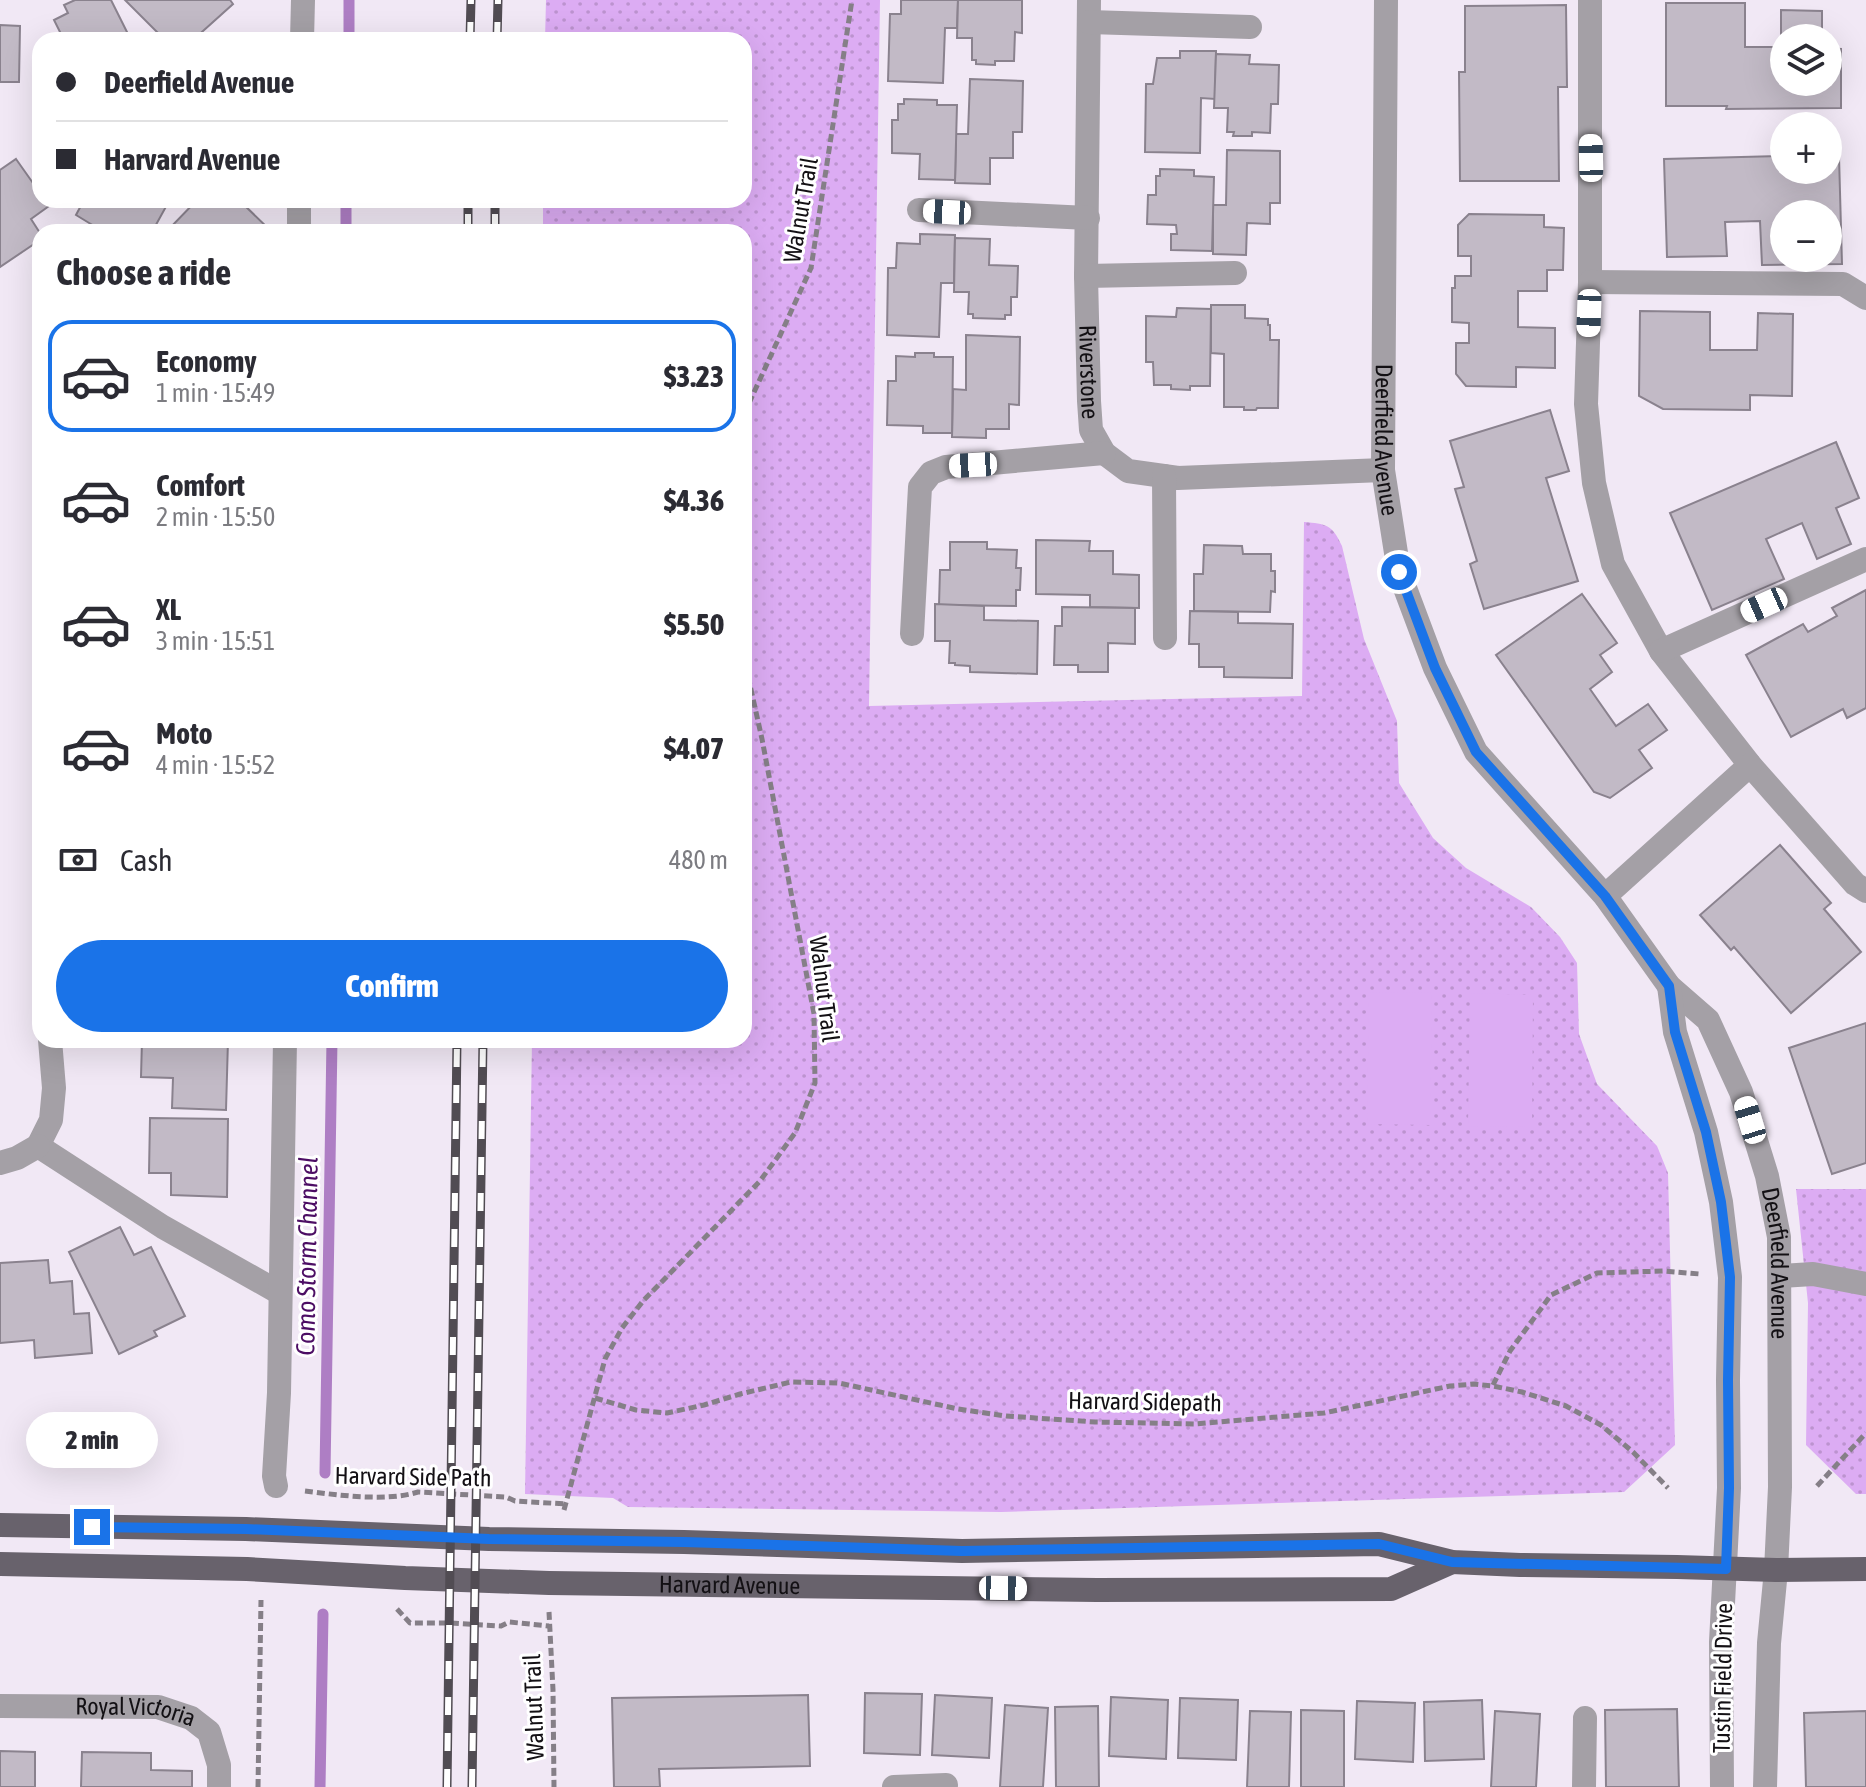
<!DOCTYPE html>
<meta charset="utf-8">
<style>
body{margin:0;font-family:"Asap Condensed",sans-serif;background:#f7f7f7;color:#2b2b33;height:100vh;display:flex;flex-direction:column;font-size:30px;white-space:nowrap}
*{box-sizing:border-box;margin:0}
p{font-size:26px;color:#7c7c81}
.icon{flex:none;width:44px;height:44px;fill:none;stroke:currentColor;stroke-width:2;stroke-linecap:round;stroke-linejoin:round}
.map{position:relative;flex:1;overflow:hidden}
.side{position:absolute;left:32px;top:224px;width:720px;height:824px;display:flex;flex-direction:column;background:#fff;border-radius:24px;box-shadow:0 8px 32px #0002}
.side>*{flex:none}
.guide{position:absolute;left:32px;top:32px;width:720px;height:176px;border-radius:24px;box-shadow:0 8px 32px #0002;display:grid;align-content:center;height:176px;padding:0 24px;background:#fff}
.controls{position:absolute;left:1770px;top:24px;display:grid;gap:16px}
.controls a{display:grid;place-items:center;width:72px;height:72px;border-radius:50%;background:#fff;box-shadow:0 8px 32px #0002;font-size:40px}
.end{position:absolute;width:36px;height:36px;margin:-18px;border:10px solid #1a73e8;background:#fff;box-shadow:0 0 0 4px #fff}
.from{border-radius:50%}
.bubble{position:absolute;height:56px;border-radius:28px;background:#fff;box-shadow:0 8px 32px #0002;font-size:26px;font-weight:800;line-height:56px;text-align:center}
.car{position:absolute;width:24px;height:48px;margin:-24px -12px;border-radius:10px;box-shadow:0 0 6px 2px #0007;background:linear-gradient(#fff 24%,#345 0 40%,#fff 0 76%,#345 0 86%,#fff 0)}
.guide b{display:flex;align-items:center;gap:28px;height:76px;font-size:30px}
.guide b+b{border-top:2px solid #e1e1e2}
.guide i{width:20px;height:20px;background:#2b2b33}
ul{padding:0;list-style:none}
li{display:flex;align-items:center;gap:24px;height:112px;margin:0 16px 12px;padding:0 8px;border:4px solid transparent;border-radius:24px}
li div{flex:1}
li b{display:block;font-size:30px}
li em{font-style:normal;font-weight:800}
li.active{border-color:#1a73e8}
li>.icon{width:72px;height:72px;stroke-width:1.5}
h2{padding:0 24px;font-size:36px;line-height:96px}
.pay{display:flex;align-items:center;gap:20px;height:88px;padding:0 24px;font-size:30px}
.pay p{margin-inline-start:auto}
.button{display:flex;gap:16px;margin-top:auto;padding:16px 24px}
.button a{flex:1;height:92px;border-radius:48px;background:#1a73e8;color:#fff;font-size:32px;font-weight:800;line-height:92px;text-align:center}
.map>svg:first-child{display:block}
.green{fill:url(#green-dots)}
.pitch{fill:#dcacf3}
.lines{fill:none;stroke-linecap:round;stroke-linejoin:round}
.stream{stroke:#ae7ec4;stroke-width:11}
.building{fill:#c2bac6;stroke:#8a828e;stroke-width:2;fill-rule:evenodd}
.path{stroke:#857f87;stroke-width:5;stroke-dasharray:8 4;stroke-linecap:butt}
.minor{stroke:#a4a0a6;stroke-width:24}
.major{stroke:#68626c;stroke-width:24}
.rail-casing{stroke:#514c53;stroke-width:9}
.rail{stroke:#fff;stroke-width:6;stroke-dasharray:18;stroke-linecap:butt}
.route{stroke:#1a73e8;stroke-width:10}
.labels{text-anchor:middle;stroke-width:6;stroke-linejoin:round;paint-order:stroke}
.street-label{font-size:24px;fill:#131014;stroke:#fff}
.water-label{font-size:26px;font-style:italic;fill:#4c0d64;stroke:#fff}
</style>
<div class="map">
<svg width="1866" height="1787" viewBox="0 0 1866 1787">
<defs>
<pattern id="green-dots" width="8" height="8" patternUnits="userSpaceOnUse" patternTransform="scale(2)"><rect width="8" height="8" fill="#dcacf3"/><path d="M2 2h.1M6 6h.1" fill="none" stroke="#bc93cf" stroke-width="1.8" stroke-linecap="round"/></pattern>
</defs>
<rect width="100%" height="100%" fill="#f1e8f5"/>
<!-- green -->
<g class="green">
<path d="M546,0H880L869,706L1302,696L1304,522C1326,524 1332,524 1342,546L1364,639L1397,721L1399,783L1433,838L1466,868L1531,907L1560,937L1577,963L1579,1034L1597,1084L1657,1146L1668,1173L1675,1445L1624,1492L1001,1512L628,1507L613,1498L525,1494L532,1040H744V232H543V200H744V40H545Z"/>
<path d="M1796,1189H1866V1494H1856L1806,1445L1808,1303Z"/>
</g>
<!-- pitch -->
<g class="pitch">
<path d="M1369,992L1432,993L1430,1125L1367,1124Z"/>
<path d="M1470,993L1533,995L1532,1127L1468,1126Z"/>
</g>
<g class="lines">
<!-- stream -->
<g class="stream">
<path d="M349,40V0"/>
<path d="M346,232V200"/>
<path d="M325,1473L332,1040"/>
<path d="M320,1787L323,1614"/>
</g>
</g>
<!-- building -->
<g class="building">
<path d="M75,0H111L131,40H64L54,20L68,13L64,5Z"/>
<path d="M125,0H230L233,4L193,40H165Z"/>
<path d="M901,0H958L957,28H945L943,83L888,81L890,14H901Z"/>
<path d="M958,0H1022V33L1015,32L1014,61H995V65L976,64V60H972V38H957Z"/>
<path d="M1666,3H1745V47H1781V10L1822,11V38H1784V82H1828V48L1841,49V108L1726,109L1727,106H1666Z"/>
<path d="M1566,5L1567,87H1558L1559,181H1460L1459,72H1465V6Z"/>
<path d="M0,25L20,26L19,82H0Z"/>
<path d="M1180,51H1216L1215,99L1201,98L1200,153L1145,152L1146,84H1153L1157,58H1180Z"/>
<path d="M1216,54L1250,55L1249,64L1279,65L1278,104H1271L1270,133L1252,132V136H1233L1234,132H1227L1228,108H1214Z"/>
<path d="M970,79L1023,81L1022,132H1013V158H990V184L955,183L956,134H968Z"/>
<path d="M904,99L937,100V105H957L955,180L919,179L920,154L892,153V120H898V104H904Z"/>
<path d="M1227,150L1280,151V203H1270V224L1247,223L1246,255L1213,254V205H1226Z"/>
<path d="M1784,156V170H1828V157L1839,156L1842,264L1762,265L1760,221L1725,222L1727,256L1667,257L1664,159ZM1784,214H1828V258H1784Z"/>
<path d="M16,159L40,193V200H45L49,206L31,219L40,233V240L0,267V170Z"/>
<path d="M1160,169L1194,170V176L1214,177L1212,251L1171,250V234H1177L1176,225L1147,224L1148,195H1156V176H1160Z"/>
<path d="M84,200H162L168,203L152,232H104L76,215Z"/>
<path d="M197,200H226L233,206L239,200L272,232H166Z"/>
<path d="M1469,214L1544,215V227L1564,228L1563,270H1547V291H1518V327L1555,328V368L1516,367V387L1466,386L1456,374V343H1469V323L1452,322V288H1455V276H1471V256H1458V225Z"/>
<path d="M920,234L955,235L954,283H941L939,337L887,335L888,268H896L897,243L920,244Z"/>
<path d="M955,238L990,239L989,265L1018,266L1017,297H1011V315H1005V319L973,318V314H968L969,292H954Z"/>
<path d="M1211,305H1245V318L1268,319V325H1270V340H1279L1278,408H1257L1256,410H1244V407H1224V354L1211,353Z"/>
<path d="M1177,308L1211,309L1210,386H1190V390L1171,389V385H1154L1153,362H1146V316L1176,317Z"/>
<path d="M1640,311L1710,312V350H1757L1758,313L1793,314L1792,396L1750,395V410L1663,409L1639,396Z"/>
<path d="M966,335L1020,337L1019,405L1009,404V429H986V438L952,437L953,389L966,390Z"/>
<path d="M915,353H934V357H953L952,433H923V426L887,425L888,381H896V356L915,357Z"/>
<path d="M1550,410L1569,471L1546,478L1578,581L1484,609L1470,564L1477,561L1455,489L1464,487L1450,441Z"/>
<path d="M1836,442L1859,498L1836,508L1851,544L1817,559L1802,523L1766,539L1784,579L1712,610L1670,513Z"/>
<path d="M1036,540L1090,541L1089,551H1113V574L1139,575V608L1090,607V595L1036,594Z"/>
<path d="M950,542H987V549L1017,550L1016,568H1021L1020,590H1016V606L939,605L940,570H950Z"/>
<path d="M1204,545L1242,546L1243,554H1271V571H1275V592L1271,591L1270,612L1194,611V574H1203Z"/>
<path d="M1866,590V708L1847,718L1843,709L1791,737L1746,655L1803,624L1808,632L1837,616L1832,608Z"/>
<path d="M1582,594L1617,643L1600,655L1612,672L1590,689L1616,726L1648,704L1667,730L1639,750L1652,768L1610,798L1594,792L1496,655Z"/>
<path d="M935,604L984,606V620L1038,621L1037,674L970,672V666L955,665V663H949L950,641H935Z"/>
<path d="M1062,607L1135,608V644L1108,643V672H1078V665H1054L1055,626H1062Z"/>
<path d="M1190,611L1238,612V623L1293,624L1292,678L1224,677V667H1199V644H1189Z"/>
<path d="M1780,845L1831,903L1824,909L1861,952L1791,1013L1734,947L1731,950L1700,915Z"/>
<path d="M1866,1023V1163L1832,1174L1789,1048Z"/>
<path d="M142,1040H228L226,1110L172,1108L173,1078L141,1077Z"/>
<path d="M150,1118L228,1119L227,1197L171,1195V1173H149Z"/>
<path d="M120,1227L134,1255L151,1247L185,1316L154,1331L157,1336L119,1354L69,1252Z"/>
<path d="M48,1260L50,1283L72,1281L74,1314L89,1313L92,1353L35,1358L34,1340L0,1343V1263Z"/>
<path d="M865,1693L922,1694L920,1755L864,1753Z"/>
<path d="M808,1695L810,1766L659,1769L660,1787H614L612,1698Z"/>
<path d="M935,1695L992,1698L989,1758L932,1755Z"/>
<path d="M1111,1697L1168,1700L1166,1759L1109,1756Z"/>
<path d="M1180,1698L1238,1700L1236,1760L1178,1758Z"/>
<path d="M1482,1700L1484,1759L1425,1761L1424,1702Z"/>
<path d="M1357,1701L1415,1703L1413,1762L1355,1759Z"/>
<path d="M1005,1705L1048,1708L1043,1787H1000Z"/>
<path d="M1098,1706L1099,1787H1056L1055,1707Z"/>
<path d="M1677,1709L1679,1787H1606L1605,1710Z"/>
<path d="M1301,1710L1344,1711V1787H1301Z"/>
<path d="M1250,1711L1291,1712L1289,1787H1247Z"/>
<path d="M1495,1711L1540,1714L1536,1787H1491Z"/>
<path d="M1866,1711V1787H1806L1804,1713Z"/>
<path d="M0,1751L35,1752V1787H0Z"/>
<path d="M82,1752L151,1753V1770L192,1771V1787H81Z"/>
</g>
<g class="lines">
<!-- path -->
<g class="path">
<path d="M744,414L811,268L852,0"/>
<path d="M1493,1385L1510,1351L1551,1295L1597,1273L1663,1271L1700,1274"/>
<path d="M595,1398L636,1410L667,1413L704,1405L740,1394L791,1382L839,1383L958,1409L1006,1416L1095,1422L1194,1424L1324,1413L1450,1386L1474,1384L1493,1386L1522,1392L1566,1406L1601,1425L1633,1452L1668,1488"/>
<path d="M1817,1486L1866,1433"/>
<path d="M305,1491C338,1495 386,1502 418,1492L506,1497L515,1501L566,1504"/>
<path d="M564,1510L605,1359L622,1328L643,1301L760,1181L795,1133L815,1083L814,1014L762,739L744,658"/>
<path d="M397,1609L410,1623H449L501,1626L509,1622L549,1626"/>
<path d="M549,1612L553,1690L554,1787"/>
<path d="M258,1787L261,1600"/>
</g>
<!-- minor -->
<g class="minor">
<path id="s1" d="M1089,0L1086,276L1089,401L1091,430L1104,453L1128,471L1178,478L1383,470"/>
<path id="s2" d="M1386,0L1383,470L1399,572L1435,668L1476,752L1605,896L1669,986L1708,1020L1741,1092L1767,1176L1779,1237L1780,1487L1776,1570L1769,1643L1765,1787"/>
<path d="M1590,0V282L1586,404L1594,483L1613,564L1661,651L1750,765L1855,884L1866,891"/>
<path d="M1089,22L1250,27"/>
<path d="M302,40L303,0"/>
<path d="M919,210L1088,218"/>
<path d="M299,232V200"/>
<path d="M1086,276L1235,273"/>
<path d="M1590,282L1843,284L1866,298"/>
<path d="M1164,476L1165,638"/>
<path d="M912,634L920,487L931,473L946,467L1104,453"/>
<path d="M1661,651L1866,559"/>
<path d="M1605,896L1750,765"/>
<path d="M1669,986L1675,1032L1706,1132L1721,1202L1730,1277L1728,1380L1729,1488L1721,1642L1722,1787"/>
<path d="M38,1146L163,1227L280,1293"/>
<path d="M38,1146L51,1120L54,1088L50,1040"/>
<path d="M0,1163L17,1158L38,1146"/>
<path d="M1781,1276L1813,1274L1866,1284"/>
<path d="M276,1486L274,1476L279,1393L285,1040"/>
<path id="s3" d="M0,1706L158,1707L191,1718L209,1732L219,1765V1787"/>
<path d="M894,1787L946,1785"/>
<path d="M1584,1787L1585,1718"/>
</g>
<!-- major -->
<g class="major">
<path d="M0,1525L246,1529L489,1539L684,1542L962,1551L1379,1544L1452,1562L1520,1565L1677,1567L1776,1570L1866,1569"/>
<path id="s4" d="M0,1564L247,1569L405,1578L549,1583L1097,1590L1391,1589L1452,1562"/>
</g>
<defs>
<g id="rail">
<path d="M470,40L471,0"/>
<path d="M497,40L498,0"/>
<path d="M468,232V200"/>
<path d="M495,232V200"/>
<path d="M447,1787L457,1040"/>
<path d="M472,1787L483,1040"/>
</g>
</defs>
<!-- rail casing -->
<use href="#rail" class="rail-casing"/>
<!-- rail -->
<use href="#rail" class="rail"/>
</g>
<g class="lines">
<!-- route -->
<path class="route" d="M92,1527L246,1529L489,1539L684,1542L962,1551L1379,1544L1452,1562L1726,1569L1729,1488L1728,1380L1730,1277L1721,1202L1706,1132L1675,1032L1669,986L1605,896L1476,752L1435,668L1399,572"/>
</g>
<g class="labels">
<!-- street labels -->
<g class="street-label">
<text transform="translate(801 210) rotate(-80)" y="8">Walnut Trail</text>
<text dy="8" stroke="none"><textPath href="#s1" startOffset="372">Riverstone</textPath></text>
<text dy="8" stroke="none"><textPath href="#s2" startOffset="440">Deerfield Avenue</textPath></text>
<text transform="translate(824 989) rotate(83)" y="8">Walnut Trail</text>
<text dy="8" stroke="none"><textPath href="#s2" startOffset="1380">Deerfield Avenue</textPath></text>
<text transform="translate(1145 1402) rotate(1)" y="8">Harvard Sidepath</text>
<text transform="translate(413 1477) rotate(1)" y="8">Harvard Side Path</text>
<text dy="8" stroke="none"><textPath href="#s4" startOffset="730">Harvard Avenue</textPath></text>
<text transform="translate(1723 1678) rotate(-89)" y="8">Tustin Field Drive</text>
<text transform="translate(534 1707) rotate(-92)" y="8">Walnut Trail</text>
<text dy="8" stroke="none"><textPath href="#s3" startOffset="136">Royal Victoria</textPath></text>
</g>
<!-- water labels -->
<g class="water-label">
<text transform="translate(307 1256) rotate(-89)" y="9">Como Storm Channel</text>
</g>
</g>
</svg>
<div class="controls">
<a><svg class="icon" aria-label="layers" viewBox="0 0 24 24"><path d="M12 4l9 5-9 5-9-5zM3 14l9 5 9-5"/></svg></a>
<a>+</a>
<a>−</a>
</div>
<i class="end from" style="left:1399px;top:572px"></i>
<i class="end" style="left:92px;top:1527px"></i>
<div class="bubble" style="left:26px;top:1412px;width:132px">2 min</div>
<i class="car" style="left:1591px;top:158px;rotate:359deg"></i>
<i class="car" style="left:947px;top:212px;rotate:273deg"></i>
<i class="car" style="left:1589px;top:313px;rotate:182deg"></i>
<i class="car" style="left:973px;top:465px;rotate:267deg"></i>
<i class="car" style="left:1764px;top:605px;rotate:246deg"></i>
<i class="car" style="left:1750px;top:1120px;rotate:343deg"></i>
<i class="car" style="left:1003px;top:1588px;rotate:91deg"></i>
<div class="guide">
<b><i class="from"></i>Deerfield Avenue</b>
<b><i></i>Harvard Avenue</b>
</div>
<section class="side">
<h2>Choose a ride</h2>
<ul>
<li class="active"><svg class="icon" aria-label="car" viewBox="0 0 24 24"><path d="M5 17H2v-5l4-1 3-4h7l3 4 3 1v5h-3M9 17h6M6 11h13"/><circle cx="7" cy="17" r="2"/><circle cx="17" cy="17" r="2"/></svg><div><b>Economy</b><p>1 min · 15:49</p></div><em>$3.23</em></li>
<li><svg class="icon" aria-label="car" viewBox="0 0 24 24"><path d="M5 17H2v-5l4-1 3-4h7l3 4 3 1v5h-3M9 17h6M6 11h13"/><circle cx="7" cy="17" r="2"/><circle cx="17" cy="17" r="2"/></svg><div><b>Comfort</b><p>2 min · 15:50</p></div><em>$4.36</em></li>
<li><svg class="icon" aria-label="car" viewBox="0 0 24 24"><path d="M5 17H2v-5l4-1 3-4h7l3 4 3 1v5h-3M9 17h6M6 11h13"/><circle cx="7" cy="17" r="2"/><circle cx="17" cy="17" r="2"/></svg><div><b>XL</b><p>3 min · 15:51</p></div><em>$5.50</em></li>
<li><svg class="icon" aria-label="car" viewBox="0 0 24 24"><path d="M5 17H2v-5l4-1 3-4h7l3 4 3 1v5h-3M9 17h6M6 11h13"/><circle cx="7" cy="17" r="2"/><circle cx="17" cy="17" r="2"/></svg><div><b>Moto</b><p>4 min · 15:52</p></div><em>$4.07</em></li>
</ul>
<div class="pay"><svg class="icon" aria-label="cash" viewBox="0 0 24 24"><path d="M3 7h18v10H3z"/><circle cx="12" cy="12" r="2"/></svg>Cash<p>480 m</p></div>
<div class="button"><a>Confirm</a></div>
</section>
</div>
